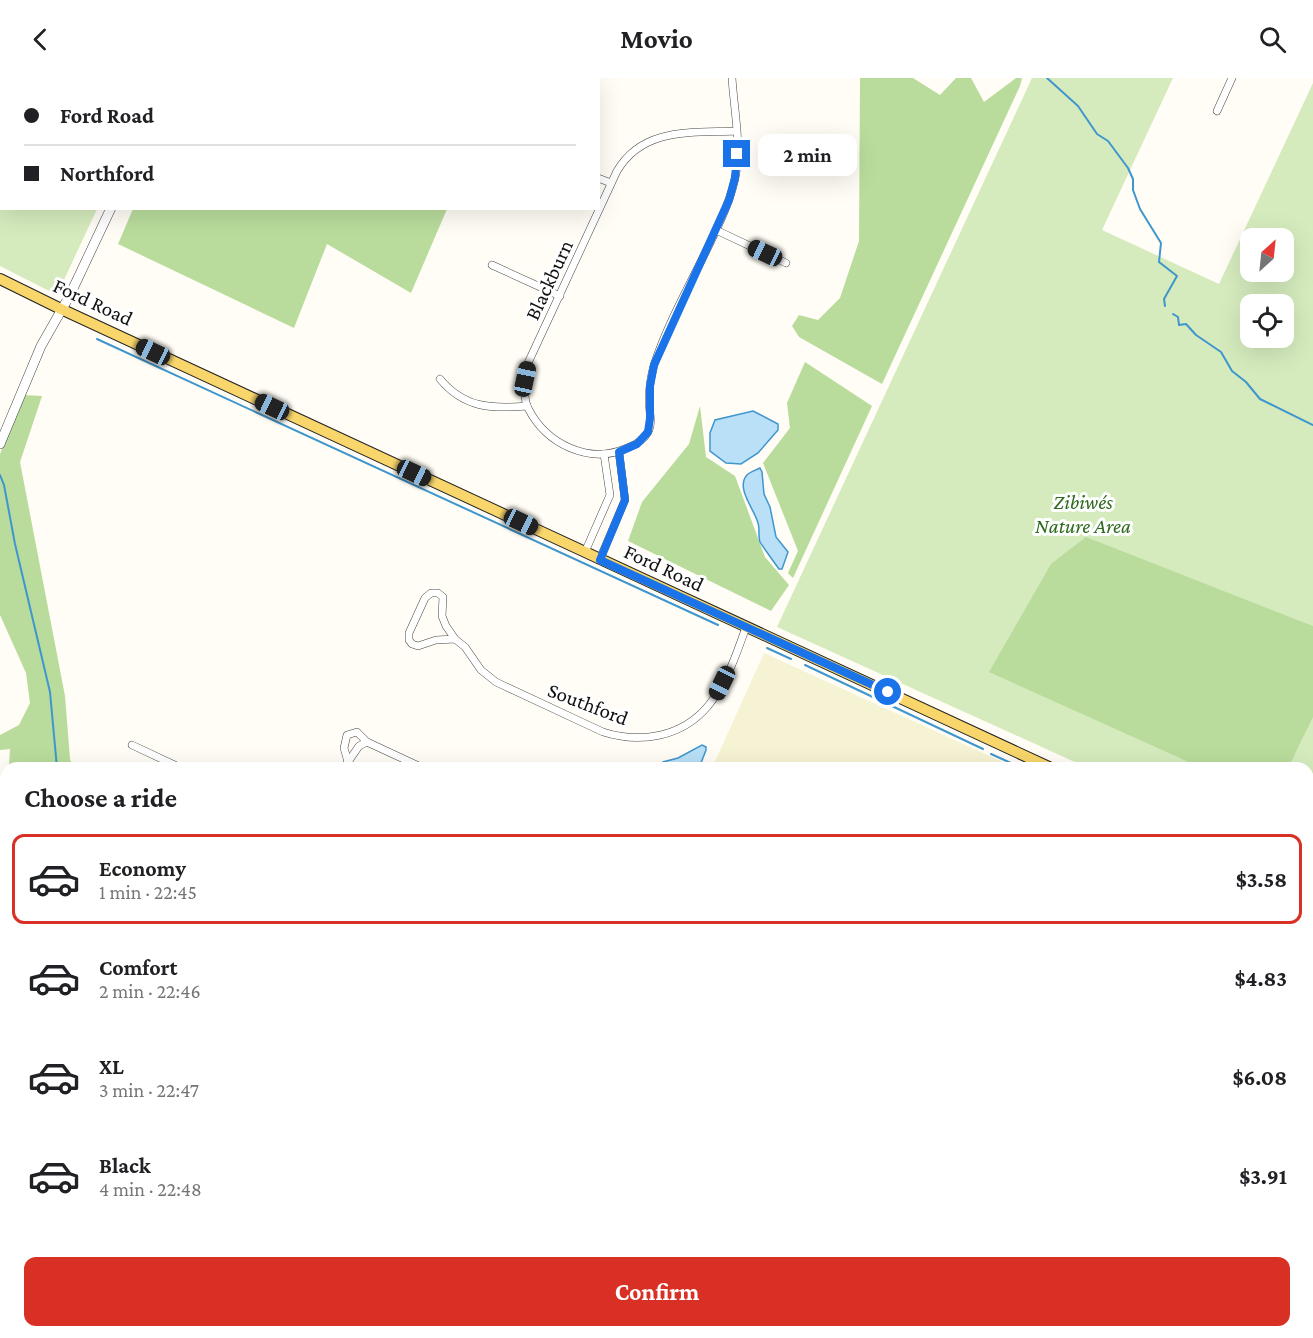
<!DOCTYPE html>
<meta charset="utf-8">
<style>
body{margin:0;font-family:"Crimson Pro",serif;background:#f6f6f6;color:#202124;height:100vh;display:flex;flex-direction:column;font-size:22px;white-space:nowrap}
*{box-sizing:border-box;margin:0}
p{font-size:20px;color:#757577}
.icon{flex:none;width:33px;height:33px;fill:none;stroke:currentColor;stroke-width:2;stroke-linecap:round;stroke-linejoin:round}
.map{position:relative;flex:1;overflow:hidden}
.details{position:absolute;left:0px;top:684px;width:1314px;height:576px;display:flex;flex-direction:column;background:#fff;border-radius:18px 18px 0 0;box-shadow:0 6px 24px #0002}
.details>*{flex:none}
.top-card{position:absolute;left:0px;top:0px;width:600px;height:132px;box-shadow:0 6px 24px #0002;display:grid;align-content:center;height:132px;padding:0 24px;background:#fff}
.needle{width:39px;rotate:27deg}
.buttons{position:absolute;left:1240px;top:150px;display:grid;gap:12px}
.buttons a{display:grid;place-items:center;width:54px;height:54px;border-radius:12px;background:#fff;box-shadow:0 6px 24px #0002;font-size:30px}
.end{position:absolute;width:27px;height:27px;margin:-14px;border:8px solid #1a73e8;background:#fff;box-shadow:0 0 0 3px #fff}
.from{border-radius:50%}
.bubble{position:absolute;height:42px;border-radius:12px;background:#fff;box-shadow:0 6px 24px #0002;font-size:20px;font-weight:700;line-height:42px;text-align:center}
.car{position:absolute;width:18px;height:36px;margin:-18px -9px;border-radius:8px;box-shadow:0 0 4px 2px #0007;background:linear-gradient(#222 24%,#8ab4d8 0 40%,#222 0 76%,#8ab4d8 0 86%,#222 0)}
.top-card b{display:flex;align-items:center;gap:21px;height:57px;font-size:22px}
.top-card b+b{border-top:2px solid #e0e0e0}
.top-card i{width:15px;height:15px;background:#202124}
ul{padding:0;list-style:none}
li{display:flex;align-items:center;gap:18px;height:90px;margin:0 12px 9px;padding:0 12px;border:3px solid transparent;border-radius:12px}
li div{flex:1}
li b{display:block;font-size:22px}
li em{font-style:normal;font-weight:700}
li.current{border-color:#d93025}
li>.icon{width:54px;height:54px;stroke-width:1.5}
h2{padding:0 24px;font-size:27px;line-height:72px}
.button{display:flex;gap:12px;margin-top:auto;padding:12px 24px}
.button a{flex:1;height:69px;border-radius:12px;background:#d93025;color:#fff;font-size:24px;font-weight:700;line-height:69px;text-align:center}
header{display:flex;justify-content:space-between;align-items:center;height:78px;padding:0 24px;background:#fff;font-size:27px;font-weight:700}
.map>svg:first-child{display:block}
.farmland{fill:#f6f3d4}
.green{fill:#d5ebbd;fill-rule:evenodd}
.forest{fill:#b9dc9c}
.cemetery{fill:#d9e3c4}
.water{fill:#b9e0f7;stroke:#3f96cf;stroke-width:1.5}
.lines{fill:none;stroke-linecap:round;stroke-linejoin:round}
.stream{stroke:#3f96cf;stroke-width:2}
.minor-casing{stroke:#444;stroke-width:8}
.tertiary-casing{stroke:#444;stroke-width:10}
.primary-casing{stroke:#222;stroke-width:12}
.minor{stroke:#fff;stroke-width:7}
.tertiary{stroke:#fff;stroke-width:9}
.primary{stroke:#f9d66b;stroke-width:10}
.route{stroke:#1a73e8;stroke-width:8}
.labels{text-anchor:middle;stroke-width:6;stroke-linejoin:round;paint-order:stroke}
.street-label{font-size:21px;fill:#111;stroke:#fff}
.park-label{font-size:21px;font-style:italic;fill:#2f6b1f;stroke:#fff}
</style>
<header><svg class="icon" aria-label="back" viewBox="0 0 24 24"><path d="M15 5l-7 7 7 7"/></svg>Movio<svg class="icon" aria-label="search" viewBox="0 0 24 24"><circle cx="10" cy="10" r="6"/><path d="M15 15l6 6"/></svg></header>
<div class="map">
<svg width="1313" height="1260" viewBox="0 0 1313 1260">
<rect width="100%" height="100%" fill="#fffdf5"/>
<!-- farmland -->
<path class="farmland" d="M764,575L1016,690H712Z"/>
<!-- green -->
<g class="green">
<path d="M0,0H158L2,2V130L97,131L57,217L0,188Z"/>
<path d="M1032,0H1173L1102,152L1219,206L1313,5V792L1308,790V690H1088L777,549ZM1251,160H1284V194H1251ZM1251,226H1284V260H1251Z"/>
</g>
<!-- forest -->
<g class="forest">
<path d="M860,0H913L940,17L956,0H971L984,24L1016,0H1022L1020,8L882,306L799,259L792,248L799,237L818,242L840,220L859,163Z"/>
<path d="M133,131V130L447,131L411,215L327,166L294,250L118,166Z"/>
<path d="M805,284L872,328L793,500L788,495L798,473L763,385L790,350L787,325Z"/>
<path d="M24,317L42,318L20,384L65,618L70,681L73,690H19L9,688L10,671L0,672V657L19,647L30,625L26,595L0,537V376Z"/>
<path d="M700,328L706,379L735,398L765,479L789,507L771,533L628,463L642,424L689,366Z"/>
<path d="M1086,459L1313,548V639L1288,690H1202L989,594L1051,486Z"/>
</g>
<!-- cemetery -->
<path class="cemetery" d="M466,1254H903L901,1260H463Z"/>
<!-- water -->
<g class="water">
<path d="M753,333L778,346V352L758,375L741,386L726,385L710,373V355L715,342Z"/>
<path d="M760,390L762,394L764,416L770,429L776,459L788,474L782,491H779C776,487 761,466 760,464C758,458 760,451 758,445C755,432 735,410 747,397C750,394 756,392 760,390Z"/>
<path d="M702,667L706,669V672L699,690H660L663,684L678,680Z"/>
<path d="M656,685L657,690H617L619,687Z"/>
</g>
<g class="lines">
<!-- stream -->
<g class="stream">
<path d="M1047,0L1078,28L1097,56L1108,63L1128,90L1133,101V112L1140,131L1161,165L1159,184L1177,198L1164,221L1165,228"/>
<path d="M1173,236L1178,239L1179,247L1186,246L1196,257L1221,274L1232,293L1246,304L1260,321L1313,347"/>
<path d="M97,261L718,547"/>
<path d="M0,397L4,407L15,466L50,614L57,690"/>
<path d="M767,570L791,581"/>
<path d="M805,587L983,671"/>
<path d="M991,676L1022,690"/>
<path d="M1308,820L1313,823"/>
<path d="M1308,1019L1313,1015"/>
<path d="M590,1254L593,1260"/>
</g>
<defs>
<g id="minor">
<path d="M732,0C734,31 741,64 736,95C732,119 721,142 711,163C692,203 668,244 654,287C651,298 649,311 649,323C649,332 653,345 648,354C644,362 635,367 627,370C589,387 546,366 528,330C522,318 526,298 528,285L617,93C643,49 691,55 736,53"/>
<path d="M1217,33L1232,0"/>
<path d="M598,100L611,105"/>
<path d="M716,152L786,185"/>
<path d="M492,187L560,218"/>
<path d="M440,301C464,330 491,331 527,328"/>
<path d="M585,474L610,417L604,376"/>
<path d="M600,481L625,422L619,374"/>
<path d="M455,561L436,562L418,568L412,566L409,562V555L425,520L431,515H438L443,519L442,538L446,548L455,561L465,569L481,592L496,604L603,654C641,666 682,659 708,628C726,607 737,575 746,549"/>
<path d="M132,667L181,690"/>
<path d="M348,684L344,670L347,657L357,654L367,664"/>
<path d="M344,690L359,668L367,664L423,690"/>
<path d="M0,906L6,901"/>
<path d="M0,1081L6,1083"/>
<path d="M1308,1230L1313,1225"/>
<path d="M0,1232L6,1235"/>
<path d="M1308,1237L1313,1240"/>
<path d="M47,1254L67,1258L94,1254"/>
<path d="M215,1254L219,1260"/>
<path d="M18,1260L21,1254"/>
<path d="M395,1260L397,1254"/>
<path d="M1277,1260L1283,1254"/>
</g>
<g id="tertiary">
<path d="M170,2L171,0"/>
<path d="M0,366L41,268L70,217L111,130"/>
<path d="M1308,1111L1313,1108"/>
<path d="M1095,1260L1104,1254"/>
</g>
<g id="primary">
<path d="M0,201L61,231L1051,690"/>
<path d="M1308,808L1313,810"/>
</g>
</defs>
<!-- minor casing -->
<use href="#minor" class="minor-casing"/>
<!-- tertiary casing -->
<use href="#tertiary" class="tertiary-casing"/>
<!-- primary casing -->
<use href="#primary" class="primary-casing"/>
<!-- minor -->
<use href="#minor" class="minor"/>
<!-- tertiary -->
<use href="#tertiary" class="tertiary"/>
<!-- primary -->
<use href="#primary" class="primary"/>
</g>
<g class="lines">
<!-- route -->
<path class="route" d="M737,76L735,100L729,122L654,287L650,308V340L648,354L637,366L619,374L625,422L600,482L888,614"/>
</g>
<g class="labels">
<!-- street labels -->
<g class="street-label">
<text transform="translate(549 202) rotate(-65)" y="7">Blackburn</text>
<text transform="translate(93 224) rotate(25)" y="7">Ford Road</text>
<text transform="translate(664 490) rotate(25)" y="7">Ford Road</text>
<text transform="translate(588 626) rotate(21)" y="7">Southford</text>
</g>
<!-- park labels -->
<g class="park-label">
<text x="1083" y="431">Zibiwés<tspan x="1083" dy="24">Nature Area</tspan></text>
</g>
</g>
</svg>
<div class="buttons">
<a><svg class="needle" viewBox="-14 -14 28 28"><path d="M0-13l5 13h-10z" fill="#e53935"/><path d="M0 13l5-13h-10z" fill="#757577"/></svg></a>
<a><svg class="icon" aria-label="locate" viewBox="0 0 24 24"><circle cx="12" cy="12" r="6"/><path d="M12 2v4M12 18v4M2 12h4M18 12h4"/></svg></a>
</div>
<i class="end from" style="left:888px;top:614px"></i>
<i class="end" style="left:737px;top:76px"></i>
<div class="bubble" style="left:758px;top:56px;width:99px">2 min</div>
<i class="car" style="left:765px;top:175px;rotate:295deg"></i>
<i class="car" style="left:153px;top:274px;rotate:295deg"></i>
<i class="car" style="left:525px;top:301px;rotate:12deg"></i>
<i class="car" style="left:272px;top:329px;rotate:295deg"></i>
<i class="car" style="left:414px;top:395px;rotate:115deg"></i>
<i class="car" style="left:521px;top:444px;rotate:115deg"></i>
<i class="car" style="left:722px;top:605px;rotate:206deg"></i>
<div class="top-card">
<b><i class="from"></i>Ford Road</b>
<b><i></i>Northford</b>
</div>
<section class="details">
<h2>Choose a ride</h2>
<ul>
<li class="current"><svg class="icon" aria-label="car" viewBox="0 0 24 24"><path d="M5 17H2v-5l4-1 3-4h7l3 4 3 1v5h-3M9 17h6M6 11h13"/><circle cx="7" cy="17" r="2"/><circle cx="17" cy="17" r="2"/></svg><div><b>Economy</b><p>1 min · 22:45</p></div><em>$3.58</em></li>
<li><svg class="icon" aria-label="car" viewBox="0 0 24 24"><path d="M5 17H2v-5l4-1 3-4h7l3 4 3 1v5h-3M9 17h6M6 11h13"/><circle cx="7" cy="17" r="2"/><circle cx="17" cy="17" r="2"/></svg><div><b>Comfort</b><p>2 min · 22:46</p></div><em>$4.83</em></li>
<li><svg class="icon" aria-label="car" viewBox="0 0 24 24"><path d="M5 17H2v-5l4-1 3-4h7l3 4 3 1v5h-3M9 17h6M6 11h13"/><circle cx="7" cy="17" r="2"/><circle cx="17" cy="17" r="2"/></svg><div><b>XL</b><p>3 min · 22:47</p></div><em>$6.08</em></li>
<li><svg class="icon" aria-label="car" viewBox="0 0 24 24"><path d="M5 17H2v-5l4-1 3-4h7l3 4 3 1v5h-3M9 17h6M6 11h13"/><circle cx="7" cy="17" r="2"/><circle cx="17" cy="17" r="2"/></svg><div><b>Black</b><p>4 min · 22:48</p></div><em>$3.91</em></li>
</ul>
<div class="button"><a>Confirm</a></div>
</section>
</div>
